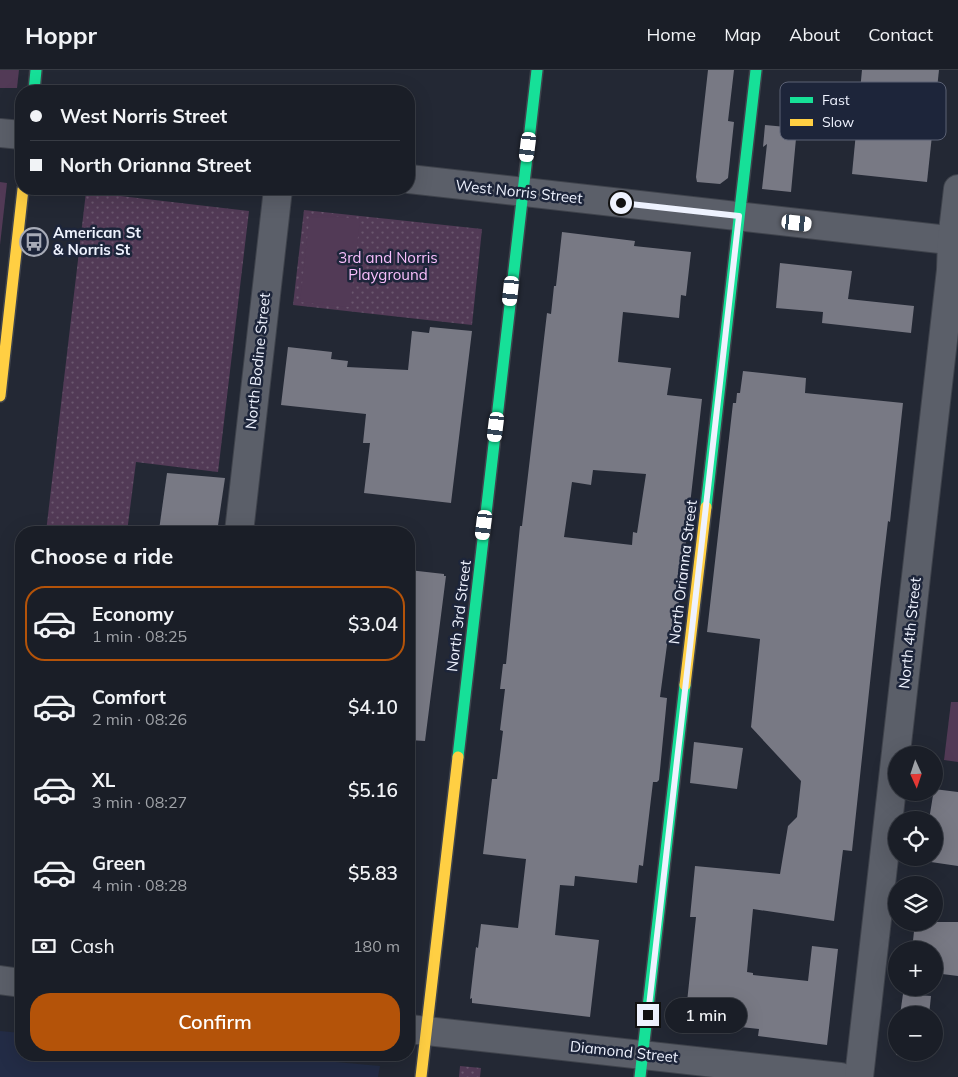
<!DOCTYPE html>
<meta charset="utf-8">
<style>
body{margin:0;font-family:Mulish,sans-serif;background:#272b33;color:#f1f3f6;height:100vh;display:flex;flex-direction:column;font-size:19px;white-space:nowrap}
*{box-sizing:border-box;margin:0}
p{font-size:16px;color:#9fa2a7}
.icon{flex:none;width:28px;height:28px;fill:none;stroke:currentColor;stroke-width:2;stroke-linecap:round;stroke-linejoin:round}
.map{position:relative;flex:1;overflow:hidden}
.panel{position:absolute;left:15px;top:456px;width:400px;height:535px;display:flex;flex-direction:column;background:#1a1e27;border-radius:20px;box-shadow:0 5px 20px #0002,0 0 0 1px #383c44}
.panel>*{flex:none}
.banner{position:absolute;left:15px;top:15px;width:400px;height:110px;border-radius:20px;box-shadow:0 5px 20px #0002,0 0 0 1px #383c44;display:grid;align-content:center;height:110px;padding:0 15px;background:#1a1e27}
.needle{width:32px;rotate:177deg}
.fabs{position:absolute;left:888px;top:676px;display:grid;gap:10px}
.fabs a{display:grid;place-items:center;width:55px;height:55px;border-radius:50%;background:#1a1e27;box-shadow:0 5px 20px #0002,0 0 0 1px #383c44;font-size:25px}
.end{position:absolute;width:22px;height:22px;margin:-11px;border:6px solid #eef2fe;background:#111;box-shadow:0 0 0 2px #111}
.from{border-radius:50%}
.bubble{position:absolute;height:35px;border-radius:18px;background:#1a1e27;box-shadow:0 5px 20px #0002,0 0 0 1px #383c44;font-size:16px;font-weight:600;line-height:35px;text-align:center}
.car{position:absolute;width:15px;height:30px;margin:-15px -8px;border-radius:6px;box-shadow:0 0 4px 1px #0007;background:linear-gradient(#fff 24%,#345 0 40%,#fff 0 76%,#345 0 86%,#fff 0)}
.banner b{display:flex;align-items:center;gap:18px;height:48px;font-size:19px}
.banner b+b{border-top:1px solid #383c44}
.banner i{width:12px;height:12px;background:#f1f3f6}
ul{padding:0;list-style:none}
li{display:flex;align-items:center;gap:15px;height:75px;margin:0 10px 8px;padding:0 5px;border:2px solid transparent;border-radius:20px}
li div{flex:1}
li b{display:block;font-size:19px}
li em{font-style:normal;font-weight:600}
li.active{border-color:#b45309}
li>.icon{width:45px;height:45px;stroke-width:1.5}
h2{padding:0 15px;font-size:22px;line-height:60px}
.pay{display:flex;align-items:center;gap:12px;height:55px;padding:0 15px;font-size:19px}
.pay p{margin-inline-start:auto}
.primary-button{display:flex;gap:10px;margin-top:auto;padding:10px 15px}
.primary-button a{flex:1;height:58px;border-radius:20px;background:#b45309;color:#fff;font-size:20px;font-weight:600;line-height:58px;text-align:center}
header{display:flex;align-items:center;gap:30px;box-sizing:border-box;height:70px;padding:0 25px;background:#1a1e27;border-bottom:1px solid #383c44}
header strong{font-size:24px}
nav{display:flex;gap:28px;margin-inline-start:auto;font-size:18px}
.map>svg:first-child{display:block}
.built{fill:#232c46}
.grass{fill:url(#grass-dots)}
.garden{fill:#523a56}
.building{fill:#787984;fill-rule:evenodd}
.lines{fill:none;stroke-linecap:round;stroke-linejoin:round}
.street-casing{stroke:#3f434c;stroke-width:30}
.fast-casing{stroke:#3f434c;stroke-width:14}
.slow-casing{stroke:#3f434c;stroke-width:14}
.street{stroke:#5b5f69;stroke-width:28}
.fast{stroke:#16e098;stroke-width:11}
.slow{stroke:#ffcf43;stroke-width:11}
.route{stroke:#eef2fe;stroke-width:6}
.labels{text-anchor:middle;stroke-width:5;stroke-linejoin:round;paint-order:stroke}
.street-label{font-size:15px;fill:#eef2fe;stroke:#1d253a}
.poi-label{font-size:15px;font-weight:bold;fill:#eef2fe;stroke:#1d253a;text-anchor:start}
.park-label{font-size:15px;fill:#f9bffd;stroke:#1d253a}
.key{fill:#1d253a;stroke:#5c6275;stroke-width:1}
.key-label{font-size:14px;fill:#eef2fe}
</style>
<header>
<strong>Hoppr</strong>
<nav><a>Home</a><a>Map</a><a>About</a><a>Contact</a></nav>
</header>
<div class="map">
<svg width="958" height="1007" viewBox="0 0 958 1007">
<defs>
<pattern id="grass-dots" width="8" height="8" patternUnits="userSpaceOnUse" patternTransform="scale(1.25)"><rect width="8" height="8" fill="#523a56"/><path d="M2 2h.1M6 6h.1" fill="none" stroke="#6b576f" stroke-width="1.8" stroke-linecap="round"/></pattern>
</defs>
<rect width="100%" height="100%" fill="#232834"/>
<!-- built -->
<path class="built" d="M0,961L21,963V985H259L380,996L378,1007H0Z"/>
<!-- grass -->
<g class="grass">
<path d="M86,122L249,141L218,402L136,392L127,462H46Z"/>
<path d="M304,140L482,159L472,255L293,235Z"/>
<path d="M460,996L481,998L480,1007H459Z"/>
</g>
<!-- garden -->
<g class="garden">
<path d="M0,0H19L17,18H0Z"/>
<path d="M0,112L7,113L0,175Z"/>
<path d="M310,144L360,149L350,237L300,232Z"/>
<path d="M951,632H958V692L944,690Z"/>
</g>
<!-- building -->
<g class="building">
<path d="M708,0H734L728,51L734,52L728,108L720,114L697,112L696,107Z"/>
<path d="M862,0H939L927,112L852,104Z"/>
<path d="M765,55L797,58L791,122L762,119L767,74L763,77Z"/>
<path d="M562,162L635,171L634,176L691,182L686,226L681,225L679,248L623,242L618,292L671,298L667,325L702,329L676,558L671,557V560H669L660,627L667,628L659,710L657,712H653L643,796L639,795L637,813L575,806L574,816L560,815L555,865L599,870L590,947L472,933V928L470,929L476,877L478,878L481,854L518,858L526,789L483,784L492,709H497L503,661L500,660L505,619H500L503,594H506L520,456H522L547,243L551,244L554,216H556ZM593,400L646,404L637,463L633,462L632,475L564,467L572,412L591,415Z"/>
<path d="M780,193L852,201L848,229L914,236L911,263L822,253L823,242L776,238Z"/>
<path d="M430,257L472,261L451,433L364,423L370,373H363L366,344L281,335L288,277L332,282L331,289L348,291L347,297L408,300L412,261L429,263Z"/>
<path d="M743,301L806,308L805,323L903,333L890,452L888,451L880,519L852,781L843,780L834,851L753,839L747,902L753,903V905L808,911L812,876L838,879L827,975L758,966L759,959L685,951L696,847H690L695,796L780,804L788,756L797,747L801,711L751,657L760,569L707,562L733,333H736L737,323H740Z"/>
<path d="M167,403L225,408L217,462H175L159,460Z"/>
<path d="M409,500L444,504V506H446L425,671L409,670Z"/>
<path d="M694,672L743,678L737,719L690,713Z"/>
<path d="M934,719L958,722V796L924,791L925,788H934V750H929Z"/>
<path d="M915,852H958V906L934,903V880H912Z"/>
<path d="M903,924L931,926L929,945H900Z"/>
<path d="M896,982H925L924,988L896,985Z"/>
</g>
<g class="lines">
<defs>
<g id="street">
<path d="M0,63L21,65"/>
<path d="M409,109L958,171"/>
<path d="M239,462L278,119"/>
<path d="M0,910L21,913"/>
<path d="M409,959L840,1007"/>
<path d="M859,1007L951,200L952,170L958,119"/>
</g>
<g id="fast">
<path d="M34,21L36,0"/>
<path d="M706,437L756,0"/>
<path d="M458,687L537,0"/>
<path d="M640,1007L685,615"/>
</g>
<g id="slow">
<path d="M0,326L23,119"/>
<path d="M685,615L706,437"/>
<path d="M421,1007L458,687"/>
</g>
</defs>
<!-- street casing -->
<use href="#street" class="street-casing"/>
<!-- fast casing -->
<use href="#fast" class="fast-casing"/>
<!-- slow casing -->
<use href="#slow" class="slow-casing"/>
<!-- street -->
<use href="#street" class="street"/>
<!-- fast -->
<use href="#fast" class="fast"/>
<!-- slow -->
<use href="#slow" class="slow"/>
</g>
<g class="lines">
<!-- route -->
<path class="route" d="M621,133L739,146L648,945"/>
</g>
<!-- icons -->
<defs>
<symbol id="bus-ring" viewBox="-11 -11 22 22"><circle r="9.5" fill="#1d253a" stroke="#a7abb7" stroke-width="1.5"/><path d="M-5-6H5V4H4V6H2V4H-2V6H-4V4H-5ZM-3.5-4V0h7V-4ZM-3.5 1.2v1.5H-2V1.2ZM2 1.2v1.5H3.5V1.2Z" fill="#a7abb7"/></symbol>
</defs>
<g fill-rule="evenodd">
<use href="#bus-ring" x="18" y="156" width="32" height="32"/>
</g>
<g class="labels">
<!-- street labels -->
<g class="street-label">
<text transform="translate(519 122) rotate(6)" y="5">West Norris Street</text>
<text transform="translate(258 291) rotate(-84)" y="5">North Bodine Street</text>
<text transform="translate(683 502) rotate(-83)" y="5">North Orianna Street</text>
<text transform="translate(459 546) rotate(-83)" y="5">North 3rd Street</text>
<text transform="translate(910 563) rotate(-84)" y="5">North 4th Street</text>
<text transform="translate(624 982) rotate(6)" y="5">Diamond Street</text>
</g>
<!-- poi labels -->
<g class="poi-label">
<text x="53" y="168">American St<tspan x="53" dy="17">&amp; Norris St</tspan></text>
</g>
<!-- park labels -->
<g class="park-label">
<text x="388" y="193">3rd and Norris<tspan x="388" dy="17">Playground</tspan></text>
</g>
</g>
<!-- legend -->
<rect x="780" y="12" width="166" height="58" rx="8" class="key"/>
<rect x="790" y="27" width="23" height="6" fill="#16e098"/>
<rect x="790" y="49" width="23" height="7" fill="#ffcf43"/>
<g class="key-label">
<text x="822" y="35">Fast</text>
<text x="822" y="57">Slow</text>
</g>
</svg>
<div class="fabs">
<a><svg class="needle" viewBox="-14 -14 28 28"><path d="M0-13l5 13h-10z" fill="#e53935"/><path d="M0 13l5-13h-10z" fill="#9fa2a7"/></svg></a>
<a><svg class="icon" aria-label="locate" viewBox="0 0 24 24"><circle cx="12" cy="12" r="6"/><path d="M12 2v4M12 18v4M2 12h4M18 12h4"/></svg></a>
<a><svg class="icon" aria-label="layers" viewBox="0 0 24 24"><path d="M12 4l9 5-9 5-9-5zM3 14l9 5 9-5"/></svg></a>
<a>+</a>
<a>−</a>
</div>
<i class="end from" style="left:621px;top:133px"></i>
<i class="end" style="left:648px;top:945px"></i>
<div class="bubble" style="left:665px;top:928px;width:82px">1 min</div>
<i class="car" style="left:528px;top:77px;rotate:187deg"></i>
<i class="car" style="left:797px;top:153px;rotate:96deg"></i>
<i class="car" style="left:511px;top:221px;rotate:186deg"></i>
<i class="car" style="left:496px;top:357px;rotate:187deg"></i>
<i class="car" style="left:484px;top:455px;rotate:187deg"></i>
<div class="banner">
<b><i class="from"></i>West Norris Street</b>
<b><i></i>North Orianna Street</b>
</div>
<section class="panel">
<h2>Choose a ride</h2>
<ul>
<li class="active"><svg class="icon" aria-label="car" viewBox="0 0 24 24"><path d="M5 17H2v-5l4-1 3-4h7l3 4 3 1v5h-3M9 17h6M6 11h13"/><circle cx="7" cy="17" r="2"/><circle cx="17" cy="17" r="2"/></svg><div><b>Economy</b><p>1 min · 08:25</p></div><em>$3.04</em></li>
<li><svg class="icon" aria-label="car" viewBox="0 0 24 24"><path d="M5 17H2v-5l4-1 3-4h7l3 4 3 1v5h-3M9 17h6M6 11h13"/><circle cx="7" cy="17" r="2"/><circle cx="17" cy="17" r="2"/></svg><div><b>Comfort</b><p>2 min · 08:26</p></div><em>$4.10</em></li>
<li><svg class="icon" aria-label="car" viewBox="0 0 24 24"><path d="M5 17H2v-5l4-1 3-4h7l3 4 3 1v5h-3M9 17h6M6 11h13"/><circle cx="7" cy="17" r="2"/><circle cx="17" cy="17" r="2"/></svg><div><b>XL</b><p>3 min · 08:27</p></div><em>$5.16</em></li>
<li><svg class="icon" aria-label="car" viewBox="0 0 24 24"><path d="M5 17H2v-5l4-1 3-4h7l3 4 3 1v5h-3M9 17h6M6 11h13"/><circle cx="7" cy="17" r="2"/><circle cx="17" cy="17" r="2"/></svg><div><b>Green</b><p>4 min · 08:28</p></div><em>$5.83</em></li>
</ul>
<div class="pay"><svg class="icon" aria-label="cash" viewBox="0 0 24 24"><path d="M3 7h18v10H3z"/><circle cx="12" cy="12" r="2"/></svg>Cash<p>180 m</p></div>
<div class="primary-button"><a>Confirm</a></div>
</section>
</div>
